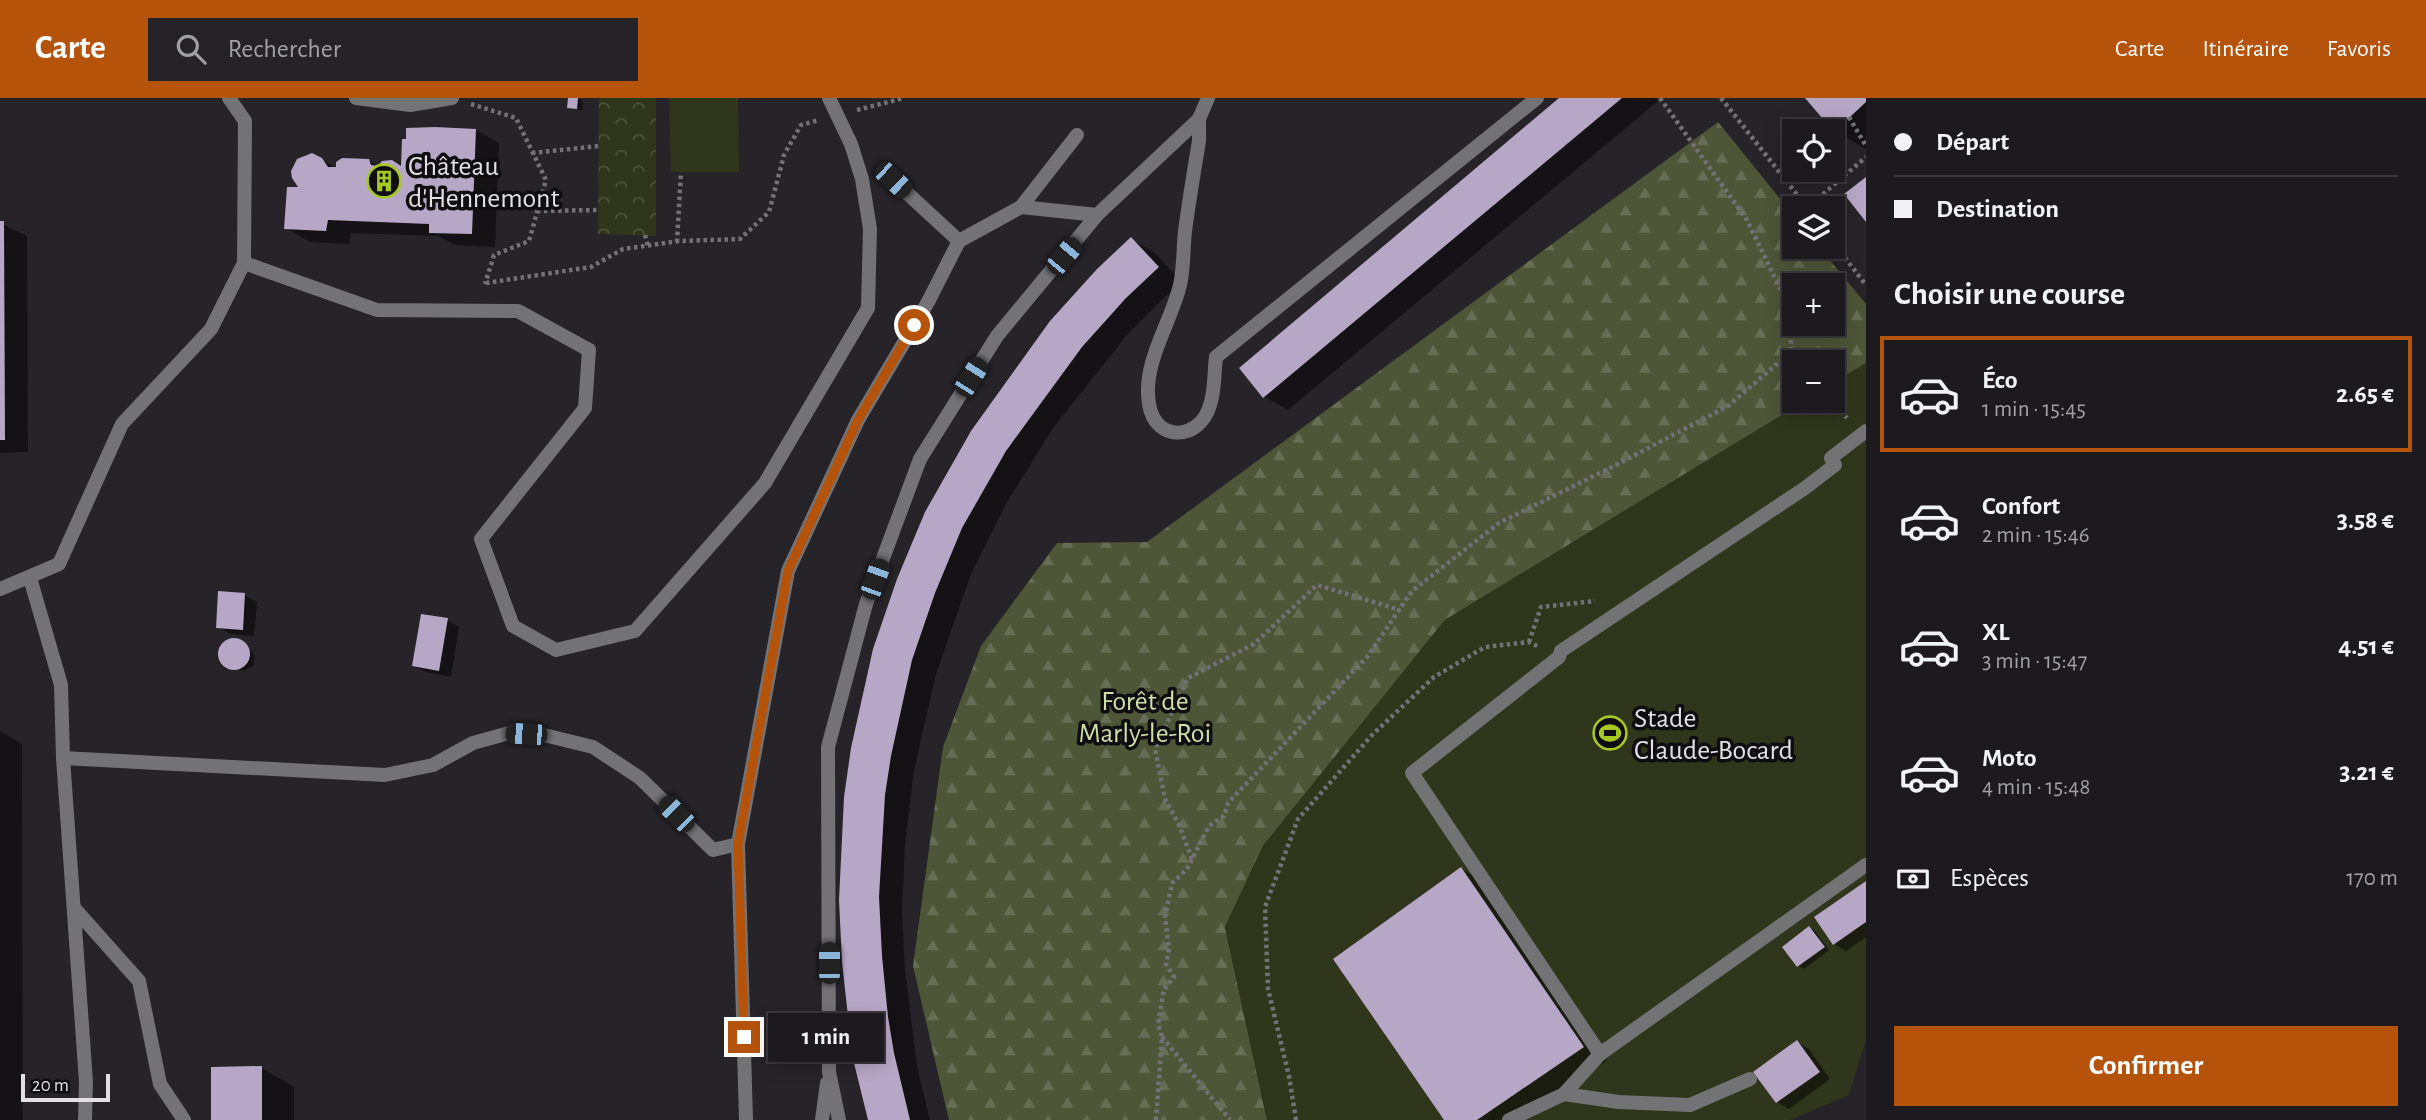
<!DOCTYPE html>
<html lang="fr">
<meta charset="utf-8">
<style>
body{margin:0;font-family:"Alegreya Sans",sans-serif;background:#252328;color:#f1f3f6;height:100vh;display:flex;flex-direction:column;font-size:26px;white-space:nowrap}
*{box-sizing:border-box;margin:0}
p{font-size:23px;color:#a0a1a4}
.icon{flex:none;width:38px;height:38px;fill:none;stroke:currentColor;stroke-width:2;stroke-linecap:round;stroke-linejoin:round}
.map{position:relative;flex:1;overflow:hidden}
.side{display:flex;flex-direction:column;background:#1c1a1f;width:560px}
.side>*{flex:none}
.hud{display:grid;align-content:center;height:154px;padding:0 28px;background:#1c1a1f}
.controls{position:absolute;left:1782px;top:21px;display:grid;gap:14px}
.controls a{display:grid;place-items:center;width:63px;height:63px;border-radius:0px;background:#1c1a1f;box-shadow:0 4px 18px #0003,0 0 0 2px #3a383d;font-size:35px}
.scale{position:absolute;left:21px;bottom:18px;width:89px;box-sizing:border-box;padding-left:7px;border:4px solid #e2e0e4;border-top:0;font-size:19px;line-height:24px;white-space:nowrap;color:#e2e0e4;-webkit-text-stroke:5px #0f0d10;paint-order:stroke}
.end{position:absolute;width:32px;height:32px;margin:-16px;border:9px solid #b45309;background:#fff;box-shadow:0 0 0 4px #fff}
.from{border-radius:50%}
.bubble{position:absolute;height:49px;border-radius:0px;background:#1c1a1f;box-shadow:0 4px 18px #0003,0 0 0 2px #3a383d;font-size:23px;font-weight:700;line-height:49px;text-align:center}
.car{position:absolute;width:21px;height:42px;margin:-21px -10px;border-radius:9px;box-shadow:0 0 5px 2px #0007;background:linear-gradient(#222 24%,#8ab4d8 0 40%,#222 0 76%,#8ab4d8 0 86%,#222 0)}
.hud b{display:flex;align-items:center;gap:24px;height:66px;font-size:26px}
.hud b+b{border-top:2px solid #3a383d}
.hud i{width:18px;height:18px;background:#f1f3f6}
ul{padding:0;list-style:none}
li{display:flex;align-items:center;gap:21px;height:116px;margin:0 14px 10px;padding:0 14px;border:4px solid transparent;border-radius:0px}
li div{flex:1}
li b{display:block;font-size:26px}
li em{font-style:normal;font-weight:700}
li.selected{border-color:#b45309}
li>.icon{width:63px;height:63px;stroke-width:1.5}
h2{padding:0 28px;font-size:32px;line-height:84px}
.pay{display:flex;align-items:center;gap:18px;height:77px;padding:0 28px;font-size:26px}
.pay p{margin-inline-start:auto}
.cta{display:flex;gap:14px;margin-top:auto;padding:14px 28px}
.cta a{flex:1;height:80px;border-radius:0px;background:#b45309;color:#fff;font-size:28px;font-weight:700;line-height:80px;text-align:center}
header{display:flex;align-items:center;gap:42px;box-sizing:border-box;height:98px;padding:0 35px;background:#b45309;color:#fff}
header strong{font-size:33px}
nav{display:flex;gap:38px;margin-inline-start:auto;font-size:24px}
.search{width:490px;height:63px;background:#252328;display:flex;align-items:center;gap:18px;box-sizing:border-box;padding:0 24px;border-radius:0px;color:#a0a1a4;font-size:26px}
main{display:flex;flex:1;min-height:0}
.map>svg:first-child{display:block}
.forest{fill:url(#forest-firs);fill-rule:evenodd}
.park{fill:url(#park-crowns)}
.pitch{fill:#2f361b}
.shadow{fill:#0007}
.building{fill:#b7a7c6}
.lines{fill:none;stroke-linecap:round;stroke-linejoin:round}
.path{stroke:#747176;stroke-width:4.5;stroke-dasharray:3.5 3.5;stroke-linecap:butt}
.lane{stroke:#737275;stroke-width:14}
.street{stroke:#737275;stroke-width:14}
.route{stroke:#b45309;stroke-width:9}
.labels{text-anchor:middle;stroke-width:7;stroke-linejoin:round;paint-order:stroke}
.poi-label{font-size:28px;fill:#e2e0e4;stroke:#0f0d10;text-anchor:start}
.park-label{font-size:28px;fill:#cfdfa6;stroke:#0f0d10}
</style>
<header>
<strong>Carte</strong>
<div class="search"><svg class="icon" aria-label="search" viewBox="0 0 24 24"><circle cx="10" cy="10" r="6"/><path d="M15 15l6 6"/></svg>Rechercher</div>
<nav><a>Carte</a><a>Itinéraire</a><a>Favoris</a></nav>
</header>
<main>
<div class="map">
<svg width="1866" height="1022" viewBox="0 0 1866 1022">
<defs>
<pattern id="forest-firs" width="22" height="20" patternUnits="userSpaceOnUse" patternTransform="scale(1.75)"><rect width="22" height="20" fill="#4e5638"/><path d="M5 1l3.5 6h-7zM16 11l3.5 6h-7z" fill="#676e55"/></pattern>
<pattern id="park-crowns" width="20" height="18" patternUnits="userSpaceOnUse" patternTransform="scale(1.75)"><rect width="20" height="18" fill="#2f361b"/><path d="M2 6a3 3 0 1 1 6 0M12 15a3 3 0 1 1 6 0" fill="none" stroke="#4d533c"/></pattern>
</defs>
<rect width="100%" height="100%" fill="#262329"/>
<!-- forest -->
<path class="forest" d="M1718,24L1794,118V149H1819L1866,206V265L1832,286V264H1794V303H1805L1445,522L1263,748L1225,829L1267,1022H949L913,868L943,649L981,548L1057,445L1147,444ZM1794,187H1832V226H1794Z"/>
<!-- park -->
<path class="park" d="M599,0H656V138L598,136Z"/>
<!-- pitch -->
<g class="pitch">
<path d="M669,0H738L739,74H671Z"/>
<path d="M1866,265V942L1849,997L1790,1022H1267L1225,829L1263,748L1445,522L1805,303H1832V286Z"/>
</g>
<!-- shadow -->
<g class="shadow">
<path d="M570,0H578L583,3L582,13L569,9Z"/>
<path d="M1562,0H1656L1658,3L1288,312L1265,299L1241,270Z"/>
<path d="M1807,0H1866V51L1835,33Z"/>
<path d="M476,32L499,45L495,149L454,147L438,138L351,135L349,146L310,144L286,130L321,61L337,71L368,62L379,69L402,70Z"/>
<path d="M0,125L27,138L28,354L0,355Z"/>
<path d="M1131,141L1155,155L1181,183L1127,237L1053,330L1006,406L971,476L936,576L914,672L905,747L902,814L905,872L917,969L930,1022H870L840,802L972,333L1026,256L1074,198Z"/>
<path d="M244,497L257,504L254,538L230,536L218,529Z"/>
<path d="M447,522L459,529L451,579L426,574L414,568Z"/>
<path d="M230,542L248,549L255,558L253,568L243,573L226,568L221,556L225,545Z"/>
<path d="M0,633L22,646L23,1022H0Z"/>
<path d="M1461,771L1485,784L1606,963L1519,1022H1447Z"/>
<path d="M1866,785V839L1846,853L1834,846Z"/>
<path d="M1810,830L1815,833L1829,852L1804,871L1798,868Z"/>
<path d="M1797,944L1809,951L1830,981L1789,1011L1777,1004Z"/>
<path d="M262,970L294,989V1022H213Z"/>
</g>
<!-- building -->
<g class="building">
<path d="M568,0H578L577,11L567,10Z"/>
<path d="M1559,0H1622L1263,300L1239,270Z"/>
<path d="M1805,0H1866V4L1834,34Z"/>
<path d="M435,29L476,31L472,136L429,135V126L328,122L326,133L284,131L287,89H298L292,80L291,73L297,61L312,55L322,60L328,69H336V64L342,60L369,61L371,67L378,68L382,63L392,62L401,68L402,41H406V30Z"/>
<path d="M1866,79V124L1844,96Z"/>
<path d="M0,123H4L5,342H0Z"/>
<path d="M1131,139L1159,169L1126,200L1082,249L1006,353L962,430L935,495L912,562L891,658L885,697L879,799L882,858L888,919L894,955L910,1022H868L854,965L849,927L842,864L839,802L844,699L851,650L873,551L897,481L925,414L971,333L1050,223L1097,171Z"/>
<path d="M218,493L245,495L243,532L216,530Z"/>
<path d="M421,516L448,520L439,573L412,568Z"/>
<circle cx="234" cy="556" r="16"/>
<path d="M1461,769L1584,949L1477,1022H1444L1333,861Z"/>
<path d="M1866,783V824L1833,847L1814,819Z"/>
<path d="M1809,828L1825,849L1797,869L1782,849Z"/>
<path d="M1797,942L1820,974L1776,1005L1753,974Z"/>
<path d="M262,968V1022H211V969Z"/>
</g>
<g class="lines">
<!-- path -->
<g class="path">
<path d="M1660,0L1747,122L1791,213V254"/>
<path d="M1721,0L1806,108"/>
<path d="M471,6L516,20L546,82L529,143L494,157L485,186"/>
<path d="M857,12L904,0"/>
<path d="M1849,19L1866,48"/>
<path d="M532,55L599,48"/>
<path d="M1807,110L1866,59"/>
<path d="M537,113L598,112"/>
<path d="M645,137L648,148"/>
<path d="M1832,143L1866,187"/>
<path d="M677,144L681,74"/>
<path d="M486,185L591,169L623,151L680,143L740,141L769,114L784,57L801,27L819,22"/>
<path d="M1832,302L1847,320"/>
<path d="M1529,544L1541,509L1595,503"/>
<path d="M1192,761L1179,727L1165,701L1155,651L1188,580L1254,546L1317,487L1400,512"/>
<path d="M1162,939L1230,1022"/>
<path d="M1156,1022L1162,939L1158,926L1164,891L1174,879L1166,866L1169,851L1165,819L1172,785L1187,771L1209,728L1224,718L1228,705L1367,559L1412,493L1499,425L1616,367L1728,308L1791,254L1800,264"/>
<path d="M1296,1022L1289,978L1268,891L1265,809L1298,721L1373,636L1434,579L1485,549L1529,544L1539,549"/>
</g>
<!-- lane -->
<g class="lane">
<path d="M356,0L410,7L452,0"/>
<path d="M1208,0L1199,21V43C1194,73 1189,103 1185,133C1183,151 1184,170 1180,187C1171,225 1142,265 1149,306C1155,345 1200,343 1210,307C1215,293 1214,274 1216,259L1537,0"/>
<path d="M893,82L959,143"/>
<path d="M1021,109L1097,117"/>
<path d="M244,165L377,212L518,213L589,252L585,310L481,441L513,528L556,552L635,533L765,385L868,210L870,131L862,81L851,46L829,0"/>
<path d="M74,810L139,883L160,986L184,1022"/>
<path d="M1600,956L1412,675L1559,559L1561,553L1805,390L1835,367L1831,360L1866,333"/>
<path d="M1564,996L1619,1004L1690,1007L1750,981"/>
<path d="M746,1022L738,746L788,473L858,322L928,204L959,143L1021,109L1077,37"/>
<path d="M822,1022L827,985"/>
<path d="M839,1022L829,974L828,649L866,506L920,361L997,238L1097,117L1199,21"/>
<path d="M1509,1022L1564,996L1600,956L1866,767"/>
</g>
<!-- street -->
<g class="street">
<path d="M30,480L61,587L63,660L86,984L85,1022"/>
<path d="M0,491L59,466L122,326L211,231L244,165L245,23L229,0"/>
<path d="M63,660L385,677L433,667L473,645L509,635L544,637L593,649L640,680L713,752L738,746"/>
</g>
</g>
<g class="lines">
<!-- route -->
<path class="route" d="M744,939L738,746L788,473L858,322L914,227"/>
</g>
<!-- icons -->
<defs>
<symbol id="building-ring" viewBox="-11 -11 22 22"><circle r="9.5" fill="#0f0d10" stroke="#a6c820" stroke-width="1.5"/><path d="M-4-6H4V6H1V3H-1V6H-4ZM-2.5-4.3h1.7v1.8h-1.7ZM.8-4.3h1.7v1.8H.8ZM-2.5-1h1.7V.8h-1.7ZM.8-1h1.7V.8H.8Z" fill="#a6c820"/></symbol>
<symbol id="stadium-ring" viewBox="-11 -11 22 22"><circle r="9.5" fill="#0f0d10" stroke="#a6c820" stroke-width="1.5"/><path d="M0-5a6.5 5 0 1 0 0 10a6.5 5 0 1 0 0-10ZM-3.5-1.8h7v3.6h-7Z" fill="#a6c820"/></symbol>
</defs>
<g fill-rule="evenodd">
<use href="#building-ring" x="365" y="64" width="38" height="38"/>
<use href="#stadium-ring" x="1591" y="616" width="38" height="38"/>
</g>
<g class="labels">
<!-- poi labels -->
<g class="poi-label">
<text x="408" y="77">Château<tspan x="408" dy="32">d'Hennemont</tspan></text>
<text x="1634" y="629">Stade<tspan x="1634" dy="32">Claude-Bocard</tspan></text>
</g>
<!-- park labels -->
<g class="park-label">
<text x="1145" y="612">Forêt de<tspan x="1145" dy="32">Marly-le-Roi</tspan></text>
</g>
</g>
</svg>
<div class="controls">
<a><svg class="icon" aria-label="locate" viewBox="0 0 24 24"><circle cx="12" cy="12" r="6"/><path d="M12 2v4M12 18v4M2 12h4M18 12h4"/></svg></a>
<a><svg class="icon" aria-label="layers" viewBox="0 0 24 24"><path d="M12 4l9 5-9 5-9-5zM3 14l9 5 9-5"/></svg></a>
<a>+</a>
<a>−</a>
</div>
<div class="scale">20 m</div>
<i class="end from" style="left:914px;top:227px"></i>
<i class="end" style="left:744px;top:939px"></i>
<div class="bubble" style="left:768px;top:915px;width:116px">1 min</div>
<i class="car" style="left:893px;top:82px;rotate:133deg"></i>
<i class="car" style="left:1064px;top:158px;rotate:40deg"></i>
<i class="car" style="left:971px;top:279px;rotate:32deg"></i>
<i class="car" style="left:875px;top:481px;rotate:20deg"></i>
<i class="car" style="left:526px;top:636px;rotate:273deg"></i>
<i class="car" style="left:676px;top:716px;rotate:315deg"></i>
<i class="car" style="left:829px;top:865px;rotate:0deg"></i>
</div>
<section class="side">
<div class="hud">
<b><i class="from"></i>Départ</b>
<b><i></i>Destination</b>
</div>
<h2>Choisir une course</h2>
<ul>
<li class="selected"><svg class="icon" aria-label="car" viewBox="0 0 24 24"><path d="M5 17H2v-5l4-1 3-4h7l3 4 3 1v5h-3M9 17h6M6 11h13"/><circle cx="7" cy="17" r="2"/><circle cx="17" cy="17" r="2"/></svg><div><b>Éco</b><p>1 min · 15:45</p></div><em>2.65 €</em></li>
<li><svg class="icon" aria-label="car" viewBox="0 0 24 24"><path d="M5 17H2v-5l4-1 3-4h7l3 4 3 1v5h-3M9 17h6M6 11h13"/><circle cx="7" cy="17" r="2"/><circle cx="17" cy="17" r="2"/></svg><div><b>Confort</b><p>2 min · 15:46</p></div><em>3.58 €</em></li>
<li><svg class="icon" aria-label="car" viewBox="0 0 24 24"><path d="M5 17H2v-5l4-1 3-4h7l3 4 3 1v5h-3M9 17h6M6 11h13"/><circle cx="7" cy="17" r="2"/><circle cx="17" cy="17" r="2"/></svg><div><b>XL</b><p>3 min · 15:47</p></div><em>4.51 €</em></li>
<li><svg class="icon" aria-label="car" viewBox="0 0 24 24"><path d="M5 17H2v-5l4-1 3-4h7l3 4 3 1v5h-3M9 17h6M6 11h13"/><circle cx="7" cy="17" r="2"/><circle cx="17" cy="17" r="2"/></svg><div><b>Moto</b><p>4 min · 15:48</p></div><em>3.21 €</em></li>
</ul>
<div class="pay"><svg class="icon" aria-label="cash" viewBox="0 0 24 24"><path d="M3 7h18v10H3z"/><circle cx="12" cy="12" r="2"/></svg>Espèces<p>170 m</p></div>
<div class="cta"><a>Confirmer</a></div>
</section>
</main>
